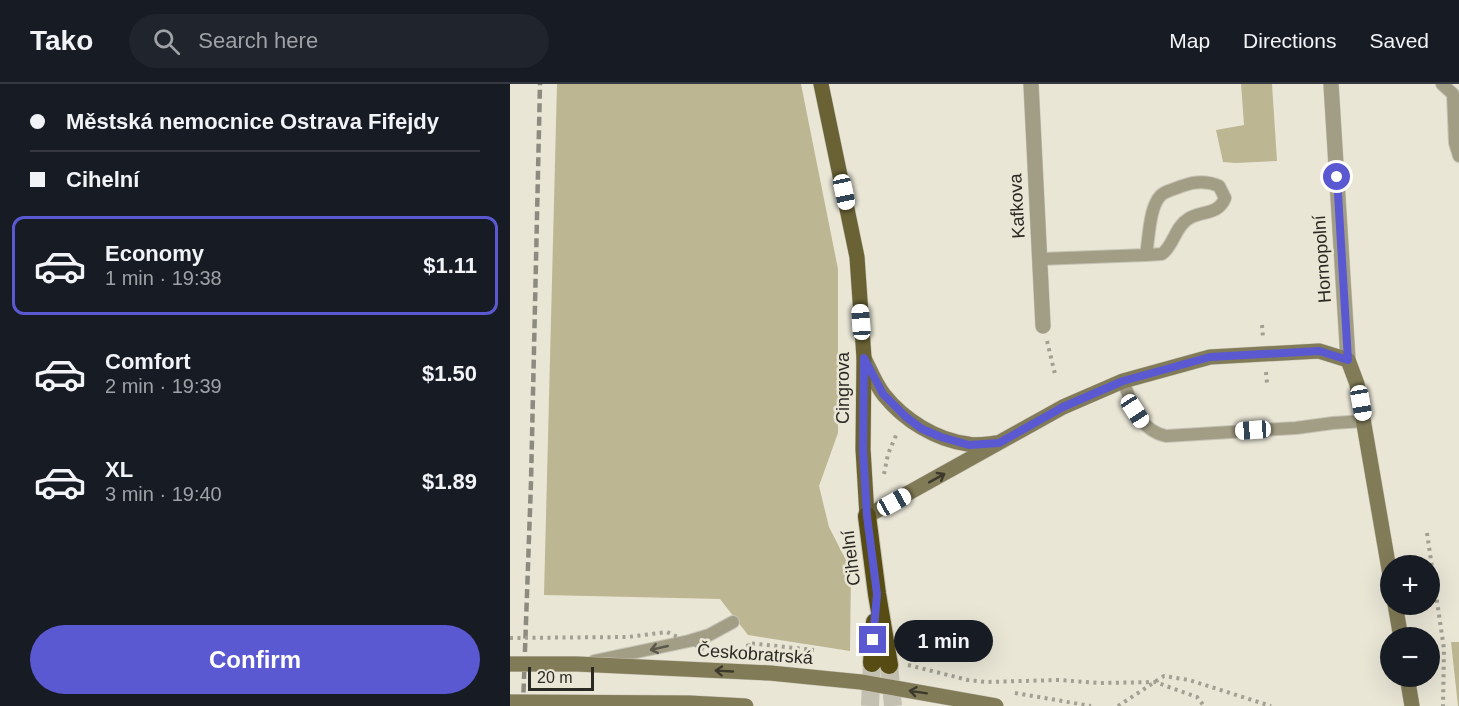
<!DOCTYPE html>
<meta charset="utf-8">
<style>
body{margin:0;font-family:Arial,sans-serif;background:#20242c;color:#f1f3f6;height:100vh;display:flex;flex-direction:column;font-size:22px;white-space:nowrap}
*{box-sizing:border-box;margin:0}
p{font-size:20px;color:#9ea1a6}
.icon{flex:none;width:33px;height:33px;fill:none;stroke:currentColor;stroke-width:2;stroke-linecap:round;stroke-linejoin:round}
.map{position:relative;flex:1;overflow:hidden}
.side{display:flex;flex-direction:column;background:#171b24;width:510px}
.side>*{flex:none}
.hud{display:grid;align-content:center;height:132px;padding:0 30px;background:#171b24}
.controls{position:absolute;left:870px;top:471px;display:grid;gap:12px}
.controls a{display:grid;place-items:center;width:60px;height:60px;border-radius:50%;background:#171b24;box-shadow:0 6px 24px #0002;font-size:30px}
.scale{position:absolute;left:18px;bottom:15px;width:66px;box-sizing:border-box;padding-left:6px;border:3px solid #2a2923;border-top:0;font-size:16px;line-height:21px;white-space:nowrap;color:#2a2923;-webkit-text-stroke:4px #e9e6d6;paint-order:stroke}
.end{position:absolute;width:27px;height:27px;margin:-14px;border:8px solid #5a59d1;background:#fff;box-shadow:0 0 0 3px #fff}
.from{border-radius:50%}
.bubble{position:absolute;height:42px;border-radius:21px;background:#171b24;box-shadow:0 6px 24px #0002;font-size:20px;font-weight:700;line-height:42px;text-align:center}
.car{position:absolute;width:18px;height:36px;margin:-18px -9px;border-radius:8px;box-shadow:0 0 4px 2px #0007;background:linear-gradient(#fff 24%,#345 0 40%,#fff 0 76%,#345 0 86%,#fff 0)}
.hud b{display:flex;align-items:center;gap:21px;height:57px;font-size:22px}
.hud b+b{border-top:2px solid #363941}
.hud i{width:15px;height:15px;background:#f1f3f6}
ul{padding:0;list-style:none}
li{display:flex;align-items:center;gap:18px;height:99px;margin:0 12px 9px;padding:0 18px;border:3px solid transparent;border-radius:12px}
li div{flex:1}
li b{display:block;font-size:22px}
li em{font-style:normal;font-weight:700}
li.active{border-color:#5a59d1}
li>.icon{width:54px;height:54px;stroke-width:1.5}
.primary-button{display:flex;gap:12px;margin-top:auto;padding:12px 30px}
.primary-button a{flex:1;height:69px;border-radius:36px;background:#5a59d1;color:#fff;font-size:24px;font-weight:700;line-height:69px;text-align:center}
header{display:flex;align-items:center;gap:36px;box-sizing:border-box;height:84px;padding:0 30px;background:#171b24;border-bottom:2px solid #363941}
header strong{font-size:28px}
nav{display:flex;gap:33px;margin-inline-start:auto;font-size:21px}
.search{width:420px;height:54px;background:#20242c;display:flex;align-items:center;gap:15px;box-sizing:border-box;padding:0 21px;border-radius:33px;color:#9ea1a6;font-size:22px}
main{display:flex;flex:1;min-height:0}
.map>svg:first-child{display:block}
.green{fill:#bdb693}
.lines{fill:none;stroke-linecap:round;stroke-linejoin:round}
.highway-tunnel{stroke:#c3c0b2;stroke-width:18;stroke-dasharray:18 9;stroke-linecap:butt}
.lane-casing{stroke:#c7c4b6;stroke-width:14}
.street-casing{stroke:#c7c4b6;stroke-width:16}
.secondary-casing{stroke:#c7c4b6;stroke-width:16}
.primary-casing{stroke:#c7c4b6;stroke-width:16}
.highway-casing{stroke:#c7c4b6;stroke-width:20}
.path{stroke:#a29f93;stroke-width:4;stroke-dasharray:3 4.5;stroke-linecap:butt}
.lane{stroke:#a29e86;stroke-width:12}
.street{stroke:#a29e86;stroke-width:15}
.secondary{stroke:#827b57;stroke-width:15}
.primary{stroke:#6a6235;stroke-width:15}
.highway{stroke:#574c13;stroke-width:18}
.rail{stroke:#8d8b80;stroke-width:4.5;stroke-dasharray:9 4.5;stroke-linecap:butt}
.secondary-bridge-casing{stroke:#c7c4b6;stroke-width:16;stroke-linecap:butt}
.path-bridge{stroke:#a29f93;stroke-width:4;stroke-dasharray:3 4.5;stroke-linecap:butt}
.secondary-bridge{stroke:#827b57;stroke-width:15}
.oneway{stroke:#3c392d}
.oneway2{stroke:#5a584b}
.route{stroke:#5a59d1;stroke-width:8}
.labels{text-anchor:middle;stroke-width:5;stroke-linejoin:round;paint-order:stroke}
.street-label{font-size:18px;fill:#2a2923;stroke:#e9e6d6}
</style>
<header>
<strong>Tako</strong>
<div class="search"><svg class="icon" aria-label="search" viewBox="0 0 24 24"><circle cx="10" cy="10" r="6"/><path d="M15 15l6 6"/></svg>Search here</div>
<nav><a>Map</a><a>Directions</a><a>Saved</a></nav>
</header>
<main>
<section class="side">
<div class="hud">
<b><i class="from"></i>Městská nemocnice Ostrava Fifejdy</b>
<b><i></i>Cihelní</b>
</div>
<ul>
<li class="active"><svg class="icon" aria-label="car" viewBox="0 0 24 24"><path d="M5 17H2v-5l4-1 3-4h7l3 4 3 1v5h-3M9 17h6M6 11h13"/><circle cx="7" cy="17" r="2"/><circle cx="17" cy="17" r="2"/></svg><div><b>Economy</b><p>1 min · 19:38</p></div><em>$1.11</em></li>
<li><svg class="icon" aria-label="car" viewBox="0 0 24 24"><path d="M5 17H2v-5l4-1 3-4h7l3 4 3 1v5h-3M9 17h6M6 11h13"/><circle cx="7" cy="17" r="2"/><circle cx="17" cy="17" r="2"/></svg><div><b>Comfort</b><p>2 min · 19:39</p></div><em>$1.50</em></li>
<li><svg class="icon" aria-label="car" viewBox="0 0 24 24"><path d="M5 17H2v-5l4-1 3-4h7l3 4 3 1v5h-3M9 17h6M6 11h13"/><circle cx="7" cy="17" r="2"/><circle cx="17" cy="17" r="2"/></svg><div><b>XL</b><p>3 min · 19:40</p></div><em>$1.89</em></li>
</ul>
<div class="primary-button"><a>Confirm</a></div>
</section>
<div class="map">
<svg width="949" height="622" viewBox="0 0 949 622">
<rect width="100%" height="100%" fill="#e9e6d6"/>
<!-- green -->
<g class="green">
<path d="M47,0H291L328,185V349L309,402L319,443L341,486L340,567L238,551L210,515L34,511Z"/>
<path d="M731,0H762L767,77L726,79L713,78L706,46L734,41Z"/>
<path d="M941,558H949V622H948Z"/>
</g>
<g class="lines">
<!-- highway-tunnel -->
<g class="highway-tunnel">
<path d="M379,581L383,622"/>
<path d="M360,622L362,579"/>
</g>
<defs>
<g id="lane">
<path d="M932,0L943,10L945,59L949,72"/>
<path d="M530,175L636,171L652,170C664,161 665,143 678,135C691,126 708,132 715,114L709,102C698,97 685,97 672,102C667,104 660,106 654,109C639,117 639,155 636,171"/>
<path d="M613,297C622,320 629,346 656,352L786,344L823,339L854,337"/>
<path d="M84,577L179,557L199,551L223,538"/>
</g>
<g id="street">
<path d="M521,0L533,242"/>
<path d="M821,0L838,276"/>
</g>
<g id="secondary">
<path d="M354,274C360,286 366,301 374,311C394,336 426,356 458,360C467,362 477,360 486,359"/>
<path d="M357,432L553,323L613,297L700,273L809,267L838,276L847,300L880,491"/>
<path d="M885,520L891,554"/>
<path d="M897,592L902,622"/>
</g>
<path id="primary" d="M311,0L347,173L354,274L353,365L357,432"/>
<g id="highway">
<path d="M357,432L367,510L379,581"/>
<path d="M362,579L365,538"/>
</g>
</defs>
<!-- lane casing -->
<use href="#lane" class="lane-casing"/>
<!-- street casing -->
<use href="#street" class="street-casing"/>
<!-- secondary casing -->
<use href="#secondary" class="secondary-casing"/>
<!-- primary casing -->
<use href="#primary" class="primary-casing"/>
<!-- highway casing -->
<use href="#highway" class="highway-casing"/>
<!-- path -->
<g class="path">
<path d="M752,241L753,254"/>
<path d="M537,257L545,290"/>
<path d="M756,288L757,299"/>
<path d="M374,390L378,370L387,349"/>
<path d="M917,449L934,565L933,622"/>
<path d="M239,570L238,559L304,566"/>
<path d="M398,581L458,596L476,598L549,596L589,599L645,598L687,613L694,622"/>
<path d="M505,609L581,622"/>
<path d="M608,622L654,592L679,596L761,622"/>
</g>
<!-- lane -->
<use href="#lane" class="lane"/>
<!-- street -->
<use href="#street" class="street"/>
<!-- secondary -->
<use href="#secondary" class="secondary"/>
<!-- primary -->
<use href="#primary" class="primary"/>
<!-- highway -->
<use href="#highway" class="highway"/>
<!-- rail -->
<path class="rail" d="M13,622L21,398L30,0"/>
<defs>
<g id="secondary-bridge">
<path d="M0,580H67L260,589L351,598L486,622"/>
<path d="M0,618L179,619L236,622"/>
</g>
</defs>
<!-- secondary-bridge casing -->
<use href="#secondary-bridge" class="secondary-bridge-casing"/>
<!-- path-bridge -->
<path class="path-bridge" d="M0,554L118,553L157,548L198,567"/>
<!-- secondary-bridge -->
<use href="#secondary-bridge" class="secondary-bridge"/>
</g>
<!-- one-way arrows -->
<defs><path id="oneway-shaft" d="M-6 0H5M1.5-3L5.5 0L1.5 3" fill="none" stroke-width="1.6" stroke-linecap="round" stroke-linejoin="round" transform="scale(1.5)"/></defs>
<g class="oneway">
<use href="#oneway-shaft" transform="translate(427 394) rotate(-29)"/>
<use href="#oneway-shaft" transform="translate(214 587) rotate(-177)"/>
<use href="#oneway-shaft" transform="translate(408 608) rotate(-171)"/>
</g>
<use class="oneway2" href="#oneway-shaft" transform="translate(149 564) rotate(167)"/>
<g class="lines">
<!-- route -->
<path class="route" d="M363,556L367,510L357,432L353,366L354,274L373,310L396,333L412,345L431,353L459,361L489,359L553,323L613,297L700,273L809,267L838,276L827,93"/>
</g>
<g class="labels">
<!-- street labels -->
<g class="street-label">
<text transform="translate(507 122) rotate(-93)" y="6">Kafkova</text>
<text transform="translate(812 175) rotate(-94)" y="6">Hornopolní</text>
<text transform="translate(333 304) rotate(-90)" y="6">Cingrova</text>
<text transform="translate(341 474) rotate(-97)" y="6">Cihelní</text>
<text transform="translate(245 570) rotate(4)" y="6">Českobratrská</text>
</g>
</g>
</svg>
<div class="controls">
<a>+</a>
<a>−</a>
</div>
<div class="scale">20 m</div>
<i class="end from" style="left:827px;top:93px"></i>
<i class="end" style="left:363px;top:556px"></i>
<div class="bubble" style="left:384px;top:536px;width:99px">1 min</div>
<i class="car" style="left:334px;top:108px;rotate:168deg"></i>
<i class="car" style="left:351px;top:238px;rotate:356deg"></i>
<i class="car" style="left:851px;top:319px;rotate:170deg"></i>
<i class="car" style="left:625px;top:327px;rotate:147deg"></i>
<i class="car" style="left:743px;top:346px;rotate:266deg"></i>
<i class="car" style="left:384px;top:418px;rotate:61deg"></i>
</div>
</main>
